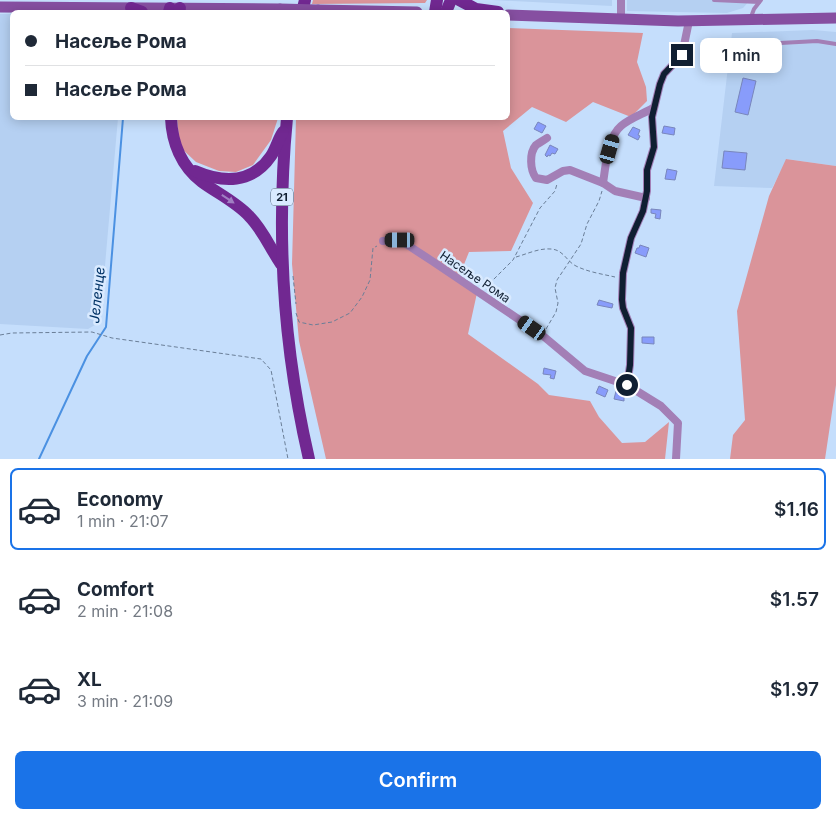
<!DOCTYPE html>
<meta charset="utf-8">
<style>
body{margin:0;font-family:Inter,sans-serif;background:#f6f6f7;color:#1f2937;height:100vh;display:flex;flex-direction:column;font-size:19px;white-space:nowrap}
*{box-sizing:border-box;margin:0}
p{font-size:16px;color:#747a83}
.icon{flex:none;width:28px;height:28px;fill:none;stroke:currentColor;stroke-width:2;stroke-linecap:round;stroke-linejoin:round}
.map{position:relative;height:459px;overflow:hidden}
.side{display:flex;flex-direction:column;background:#fff;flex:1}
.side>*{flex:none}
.guide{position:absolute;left:10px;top:10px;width:500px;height:110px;border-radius:8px;box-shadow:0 2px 12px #0003;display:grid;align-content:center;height:110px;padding:0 15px;background:#fff}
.end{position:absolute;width:22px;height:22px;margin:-11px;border:6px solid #101f32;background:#fff;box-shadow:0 0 0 2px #fff}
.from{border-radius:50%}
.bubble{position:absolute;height:35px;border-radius:8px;background:#fff;box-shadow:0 2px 12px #0003;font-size:16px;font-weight:600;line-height:35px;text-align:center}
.car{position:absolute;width:15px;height:30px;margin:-15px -8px;border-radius:6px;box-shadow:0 0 4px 1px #0007;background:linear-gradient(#222 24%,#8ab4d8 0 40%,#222 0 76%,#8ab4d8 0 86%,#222 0)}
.guide b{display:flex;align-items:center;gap:18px;height:48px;font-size:19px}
.guide b+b{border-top:1px solid #e0e1e3}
.guide i{width:12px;height:12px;background:#1f2937}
ul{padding:9px 0 0;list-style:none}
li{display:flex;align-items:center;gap:15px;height:82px;margin:0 10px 8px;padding:0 5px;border:2px solid transparent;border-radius:8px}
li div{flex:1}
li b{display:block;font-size:19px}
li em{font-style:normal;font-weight:600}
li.selected{border-color:#1a73e8}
li>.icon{width:45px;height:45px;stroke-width:1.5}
.action{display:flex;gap:10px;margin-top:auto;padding:10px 15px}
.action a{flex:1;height:58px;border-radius:8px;background:#1a73e8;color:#fff;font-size:20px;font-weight:600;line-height:58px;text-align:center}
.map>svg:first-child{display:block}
.built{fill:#b5d0f2}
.green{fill:#da949a}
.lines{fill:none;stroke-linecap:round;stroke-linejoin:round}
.stream{stroke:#4b91e2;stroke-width:2}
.building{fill:#889cfb;stroke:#7986bc}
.path{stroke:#6a7e97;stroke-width:1;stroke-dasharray:4 2.5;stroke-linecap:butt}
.lane{stroke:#a37fb6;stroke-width:4}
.street{stroke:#a37fb6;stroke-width:8}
.secondary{stroke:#864fa1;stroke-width:11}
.primary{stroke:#712891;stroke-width:12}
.secondary-bridge{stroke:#864fa1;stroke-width:11}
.oneway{fill:#a07fc2}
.route{stroke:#101f32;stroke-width:6}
.labels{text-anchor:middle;stroke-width:5;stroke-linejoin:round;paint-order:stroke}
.shield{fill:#d9eaff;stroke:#4c5c70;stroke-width:1}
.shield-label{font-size:11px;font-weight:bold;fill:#101f32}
.street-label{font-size:12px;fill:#101f32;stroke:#d9eaff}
.water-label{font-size:14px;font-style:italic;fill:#003265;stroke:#d9eaff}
</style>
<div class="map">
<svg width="836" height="459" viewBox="0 0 836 459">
<rect width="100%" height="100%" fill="#c5defc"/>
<!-- built -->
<g class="built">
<path d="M491,0H612V6Z"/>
<path d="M627,0H750L743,8L727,13L627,11Z"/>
<path d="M0,14H12V118H118L100,322L88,329L0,324Z"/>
<path d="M813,30L836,32V166L787,159L772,188L714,186L732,33Z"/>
</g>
<!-- green -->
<g class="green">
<path d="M313,0H427L425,3L312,4Z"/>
<path d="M508,28L643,33L637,62L646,87L647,101L631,117L593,102L566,122L532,107L503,131L511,168L533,203L511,251L469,252L459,277L477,293L468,334L538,384L549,395L590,401L599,417L622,443L645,442L669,422L665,459H326L299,341L292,264L296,118H508Z"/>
<path d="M177,118H278L271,140L253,165L236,172L219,171L196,162L180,147Z"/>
<path d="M786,159L836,166V385L825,459H730L733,435L745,420L737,311L769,196Z"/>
</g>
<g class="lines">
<!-- stream -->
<path class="stream" d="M39,459L87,356L106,327L123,118"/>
</g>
<!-- building -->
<g class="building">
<path d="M743,78L756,81L748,115L735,112Z"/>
<path d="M538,122L546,126L542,133L534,129Z"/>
<path d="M664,126L675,128L674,135L662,133Z"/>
<path d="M633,127L640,130L638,135L640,136L638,140L628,135Z"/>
<path d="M550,145L558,149L555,154L552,153L550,156L548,155L547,157L545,155Z"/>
<path d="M724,151L747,153L745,170L722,168Z"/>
<path d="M667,169L677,171L675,180L665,179Z"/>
<path d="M651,209L661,210L660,219L655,218L656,214L651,213Z"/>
<path d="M640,245L649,248L646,257L635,253L637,248H639Z"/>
<path d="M599,300L613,304L612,308L597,305Z"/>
<path d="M642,337H654V344L642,343Z"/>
<path d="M544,368L556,371L554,379L550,378L551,375L543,374Z"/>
<path d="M599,386L608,390L605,397L596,393Z"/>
<path d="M616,391L624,393V401L614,399Z"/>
</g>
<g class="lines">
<!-- path -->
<g class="path">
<path d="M516,257C527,254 539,248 551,249C564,250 566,261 576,266C588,272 602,274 615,277"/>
<path d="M293,276L296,304"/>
<path d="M487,290L491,282L513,260L540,208L555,191L557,184"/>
<path d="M296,313L299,322L313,325L332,322L350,313L362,297L370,280L373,248L377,246"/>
<path d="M546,329L556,312L558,303L555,288L557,280L581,244L587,224L599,201L602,191"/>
<path d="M0,335L12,333L92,332L112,338L261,359L271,370L288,459"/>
</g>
<!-- lane -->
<g class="lane">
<path d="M714,0L759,2"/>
<path d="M751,17L754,9L761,0"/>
<path d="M741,45L817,41L836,44"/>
</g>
<!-- street -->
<g class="street">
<path d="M621,19V0"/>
<path d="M547,138C544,140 539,143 536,145C529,153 530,170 536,178L547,180L563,171L570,170L603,183L615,191L646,198"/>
<path d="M603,183C606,165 607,138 621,126C630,118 643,114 653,108"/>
<path d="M383,241L400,240L432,261L542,335L585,371L627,385"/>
<path d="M676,459L678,423L661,406L627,385L630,365L631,328L623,308L622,299L623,273L631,238L643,211L647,191V170L654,147L652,117L660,84L664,74L682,55L689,21"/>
</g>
<!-- secondary -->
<g class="secondary">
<path d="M0,7L280,9"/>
<path d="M318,10L417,12"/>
<path d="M508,15L678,21L836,18"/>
</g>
<!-- primary -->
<g class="primary">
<path d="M459,0L476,9L498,12"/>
<path d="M131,8L142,12"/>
<path d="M169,12L170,8"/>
<path d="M179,12L180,8"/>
<path d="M302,12L305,0"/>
<path d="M435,12L437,0"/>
<path d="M446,12L451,0"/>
<path d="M171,118C172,142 181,166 202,182C217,193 236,202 249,216C263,230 270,248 281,264"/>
<path d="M287,118C276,232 283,347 309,459"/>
<path d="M195,171C223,183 252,184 271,156C276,149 278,139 283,132"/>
</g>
<!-- secondary-bridge -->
<path class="secondary-bridge" d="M280,9L318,10"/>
</g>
<!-- one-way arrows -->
<defs><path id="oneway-solid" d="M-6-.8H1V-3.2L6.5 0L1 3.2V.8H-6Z" transform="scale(1.25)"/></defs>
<use class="oneway" href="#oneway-solid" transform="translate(228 199) rotate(34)"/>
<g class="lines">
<!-- route -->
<path class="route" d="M627,385L630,365L631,328L623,308L622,300L623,273L631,238L643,211L647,191V170L654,147L652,117L660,84L664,74L682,55"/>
</g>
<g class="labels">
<!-- shield labels -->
<rect class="shield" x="271" y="188.5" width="22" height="17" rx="4"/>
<g class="shield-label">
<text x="282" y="201">21</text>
</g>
<!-- street labels -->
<g class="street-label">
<text transform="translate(475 277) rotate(34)" y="4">Насеље Рома</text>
</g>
<!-- water labels -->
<g class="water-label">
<text transform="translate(97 295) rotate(-84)" y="5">Јеленце</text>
</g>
</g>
</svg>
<i class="end from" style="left:627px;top:385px"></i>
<i class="end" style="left:682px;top:55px"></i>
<div class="bubble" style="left:700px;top:38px;width:82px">1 min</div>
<i class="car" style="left:610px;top:149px;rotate:16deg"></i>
<i class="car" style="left:400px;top:240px;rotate:270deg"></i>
<i class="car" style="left:532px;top:328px;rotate:305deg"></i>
<div class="guide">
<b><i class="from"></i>Насеље Рома</b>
<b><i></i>Насеље Рома</b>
</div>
</div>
<section class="side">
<ul>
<li class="selected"><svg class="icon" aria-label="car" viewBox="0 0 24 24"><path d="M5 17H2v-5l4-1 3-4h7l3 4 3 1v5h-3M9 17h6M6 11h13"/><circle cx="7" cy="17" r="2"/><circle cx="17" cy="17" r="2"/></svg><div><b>Economy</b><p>1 min · 21:07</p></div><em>$1.16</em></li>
<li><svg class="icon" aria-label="car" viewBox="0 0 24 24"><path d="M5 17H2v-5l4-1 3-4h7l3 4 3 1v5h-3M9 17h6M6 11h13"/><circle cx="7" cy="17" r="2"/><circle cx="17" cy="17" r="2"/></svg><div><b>Comfort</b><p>2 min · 21:08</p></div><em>$1.57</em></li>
<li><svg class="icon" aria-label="car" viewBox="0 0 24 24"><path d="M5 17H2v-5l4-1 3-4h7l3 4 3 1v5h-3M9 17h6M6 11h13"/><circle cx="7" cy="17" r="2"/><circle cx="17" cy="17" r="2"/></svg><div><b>XL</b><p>3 min · 21:09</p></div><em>$1.97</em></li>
</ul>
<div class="action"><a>Confirm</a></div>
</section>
